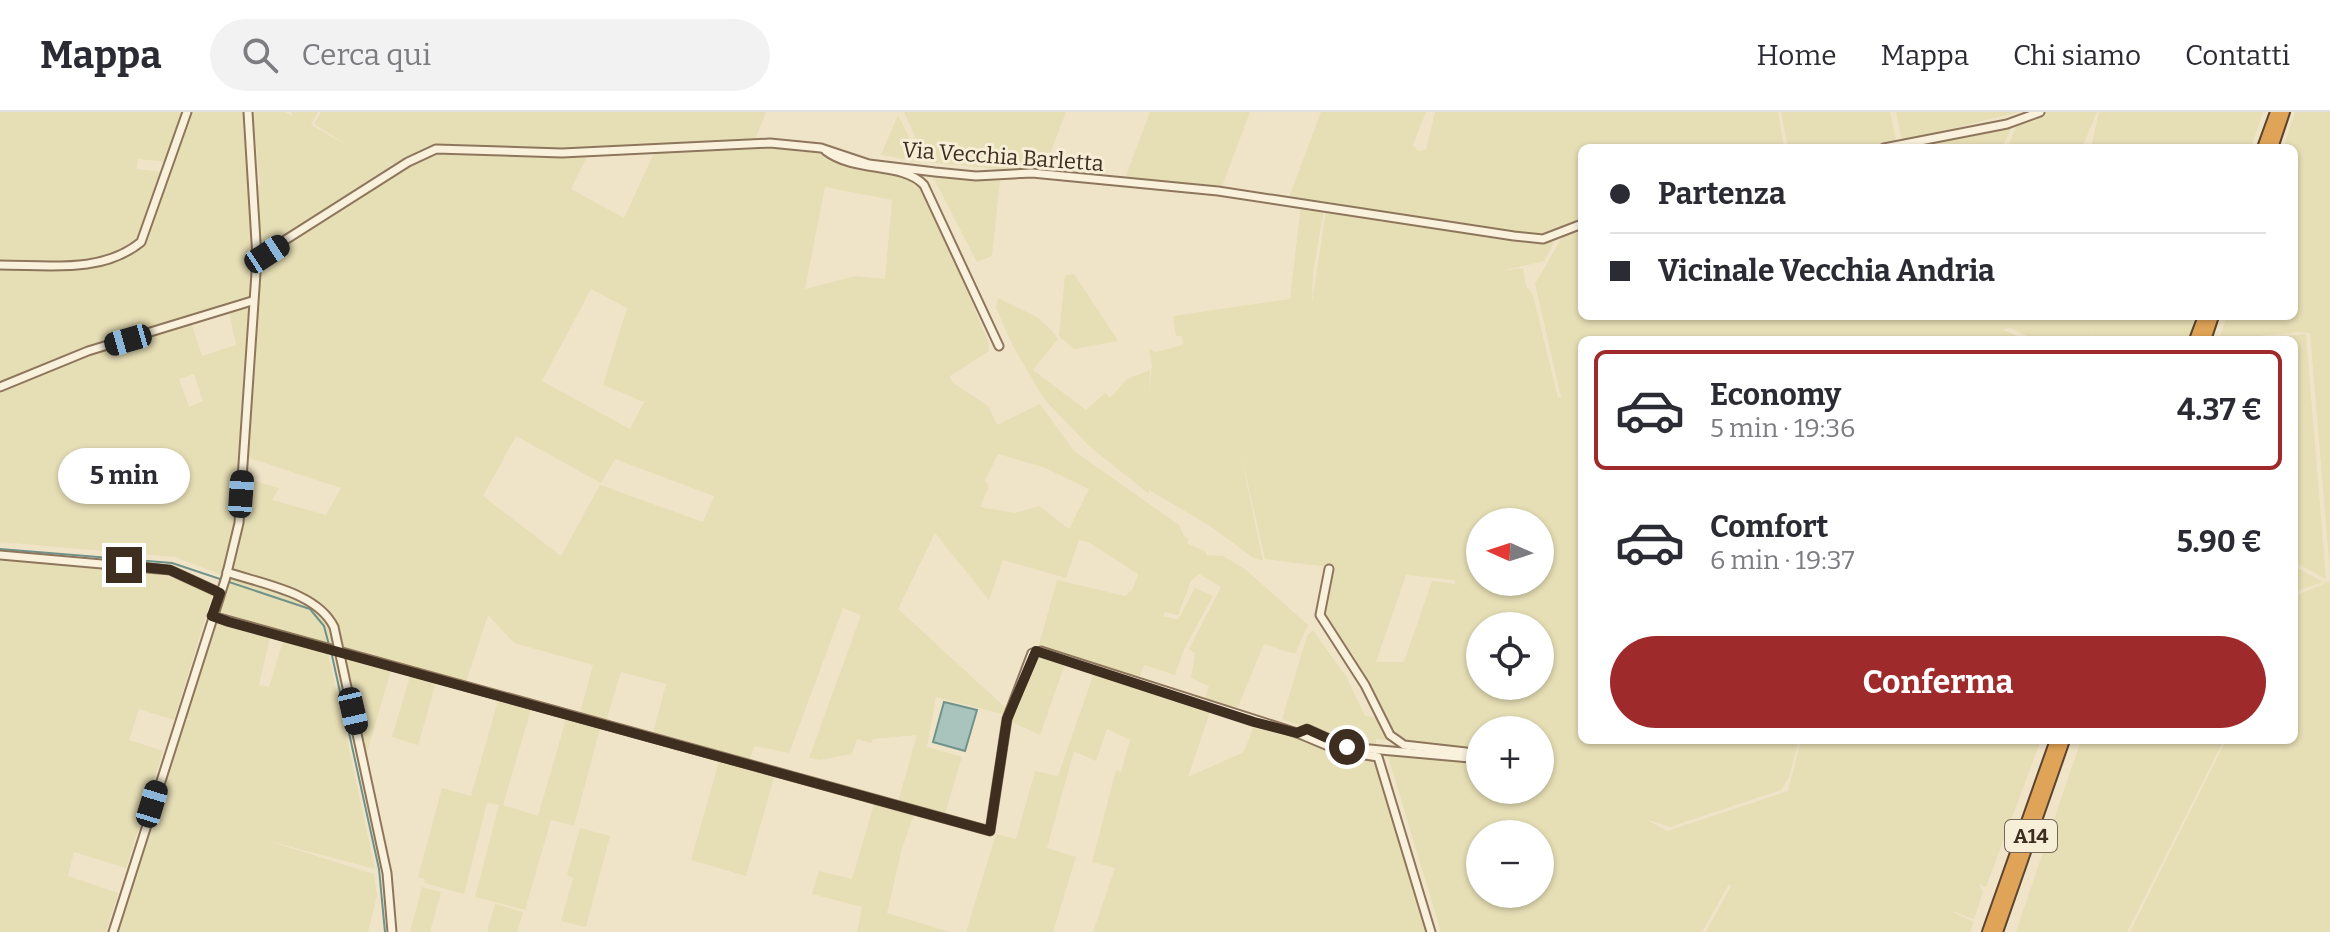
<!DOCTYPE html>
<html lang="it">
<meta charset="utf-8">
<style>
body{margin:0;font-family:Bitter,serif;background:#f2f2f3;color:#2b2b33;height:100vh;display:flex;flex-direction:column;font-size:30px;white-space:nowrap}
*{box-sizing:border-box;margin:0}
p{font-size:26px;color:#7c7c81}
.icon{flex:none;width:44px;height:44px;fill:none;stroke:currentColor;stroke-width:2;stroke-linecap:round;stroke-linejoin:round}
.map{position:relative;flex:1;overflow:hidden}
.panel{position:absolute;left:1578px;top:224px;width:720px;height:408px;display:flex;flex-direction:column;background:#fff;border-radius:12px;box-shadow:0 2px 6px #0004}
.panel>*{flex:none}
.top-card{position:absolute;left:1578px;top:32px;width:720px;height:176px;border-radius:12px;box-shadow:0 2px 6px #0004;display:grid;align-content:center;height:176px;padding:0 32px;background:#fff}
.needle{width:52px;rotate:273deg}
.fabs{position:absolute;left:1466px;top:396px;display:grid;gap:16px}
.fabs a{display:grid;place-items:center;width:88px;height:88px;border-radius:50%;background:#fff;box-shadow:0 2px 6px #0004;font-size:40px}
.end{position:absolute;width:36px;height:36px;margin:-18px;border:10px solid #3d2e20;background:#fff;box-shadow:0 0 0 4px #fff}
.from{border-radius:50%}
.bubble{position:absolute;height:56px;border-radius:28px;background:#fff;box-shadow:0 2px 6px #0004;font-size:26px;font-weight:700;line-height:56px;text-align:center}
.car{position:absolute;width:24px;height:48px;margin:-24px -12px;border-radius:10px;box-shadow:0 0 6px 2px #0007;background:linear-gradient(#222 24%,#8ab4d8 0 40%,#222 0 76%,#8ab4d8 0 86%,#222 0)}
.top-card b{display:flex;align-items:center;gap:28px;height:76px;font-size:30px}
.top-card b+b{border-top:2px solid #e1e1e2}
.top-card i{width:20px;height:20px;background:#2b2b33}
ul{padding:14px 0 0;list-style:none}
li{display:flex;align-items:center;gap:24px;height:120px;margin:0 16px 12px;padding:0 16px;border:4px solid transparent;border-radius:12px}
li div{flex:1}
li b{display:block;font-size:30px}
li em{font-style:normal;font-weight:700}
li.active{border-color:#9e2a2b}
li>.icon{width:72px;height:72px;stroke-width:1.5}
.action{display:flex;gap:16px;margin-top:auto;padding:16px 32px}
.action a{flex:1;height:92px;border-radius:48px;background:#9e2a2b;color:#fff;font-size:32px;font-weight:700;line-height:92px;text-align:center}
header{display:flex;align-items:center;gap:48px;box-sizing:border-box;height:112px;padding:0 40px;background:#fff;border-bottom:2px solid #e1e1e2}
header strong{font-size:38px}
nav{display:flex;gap:44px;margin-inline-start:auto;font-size:28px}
.search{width:560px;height:72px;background:#f2f2f3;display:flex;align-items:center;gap:20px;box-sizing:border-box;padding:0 28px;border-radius:44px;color:#7c7c81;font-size:30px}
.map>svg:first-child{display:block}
.farmland{fill:#e6deb5;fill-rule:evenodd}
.water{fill:#a9c4bc;stroke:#6f938a;stroke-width:2}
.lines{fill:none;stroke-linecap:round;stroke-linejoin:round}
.stream{stroke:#6f938a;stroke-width:2}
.minor-casing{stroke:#8d765c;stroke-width:11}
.highway-casing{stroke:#5b4430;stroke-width:14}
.minor{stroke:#faf1dc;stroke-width:7}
.highway{stroke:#e0a458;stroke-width:10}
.route{stroke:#3d2e20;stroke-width:10}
.labels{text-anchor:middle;stroke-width:6;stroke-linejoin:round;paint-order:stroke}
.shield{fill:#f7eed8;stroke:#756857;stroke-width:2}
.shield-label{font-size:20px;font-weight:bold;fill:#3d2e20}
.street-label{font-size:22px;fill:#3d2e20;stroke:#f7eed8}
</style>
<header>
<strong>Mappa</strong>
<div class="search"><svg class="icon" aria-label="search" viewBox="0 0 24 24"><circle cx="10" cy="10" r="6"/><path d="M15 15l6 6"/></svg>Cerca qui</div>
<nav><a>Home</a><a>Mappa</a><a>Chi siamo</a><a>Contatti</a></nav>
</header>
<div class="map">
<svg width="2330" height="820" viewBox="0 0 2330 820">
<rect width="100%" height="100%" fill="#f0e4c8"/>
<!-- farmland -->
<g class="farmland">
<path d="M0,0H181L167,50L138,47L137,57L163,60L136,132L125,140L84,148L0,151Z"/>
<path d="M189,0H244L255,145L249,187L233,426L222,463L175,445L0,430V158L93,155L130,143L140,135L152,112ZM229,199L236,233L202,244L191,210ZM194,262L203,289L189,295L179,267Z"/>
<path d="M253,0H285L292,4L291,0H318L311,13L350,35L314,12L321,0H766L754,31L581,40L437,36L424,37L397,54L383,48L395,56L264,138L260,117L258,119L255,72L260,73Z"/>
<path d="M904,0H1066L1043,61L927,50Z"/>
<path d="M1150,0H1250L1221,77L1124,69Z"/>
<path d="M1321,0H1426L1413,33L1418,39L1426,38L1435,0H1778L1784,36H1582V110L1544,126L1288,88Z"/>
<path d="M1781,0H1890L1896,29L1855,36H1788Z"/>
<path d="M1896,0H2019L1902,29Z"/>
<path d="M2045,0H2097L2082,36H2007L2017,13Z"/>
<path d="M2099,0H2263L2251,36H2091Z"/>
<path d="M2295,0H2330V461L2310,221L2297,220L2219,228L2227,204H2294V36H2283Z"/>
<path d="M898,3L921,50L881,43Z"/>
<path d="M2012,14L2002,36H1895Z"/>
<path d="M766,34L827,41L849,56L912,67L926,79L989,232V239L950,264L953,271L988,294L997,313L1040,292L1074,339L1179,413L1184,424L1189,427L1187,431L1206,440V443L1223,444L1245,457L1308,513L1295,542L1264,532L1237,597L1213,591L1188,665L1244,640L1254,613L1292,621L1337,641L1354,634L1282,607L1307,524L1313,518L1347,566L1365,604L1385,607L1322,504L1328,455L1265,447L1239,333L1263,449L1252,445L1210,414L1149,378V382L1089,334L1044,287L1013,234L996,196L998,186L1037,205L1052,219L1058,227L1033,258L1086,298L1105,281L1110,286L1127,267L1150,258L1149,280L1152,253L1149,237L1156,240L1183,233L1182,224H1176L1173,204L1290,187L1301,93L1324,97L1313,160L1312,192L1326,98L1554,130L1544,149L1501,159L1523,156L1526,174L1533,183L1558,286L1561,285L1535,172L1561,127L1582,115V204H2196L2188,228H2090L2094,218L2089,228H2036L2010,216L2002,217L2025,228H1582V628H1799L1789,665L1781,678L1670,715L1645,707L1667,719L1788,679L1801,628H2041L1986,775L1979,772L1983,780L1974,807L1946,797L1974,810L1970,820H1706L1731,774L1729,772L1702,820H1441L1387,641L1459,637L1376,627L1377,649L1428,820H1093L1115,756L1092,750L1116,658L1121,660L1130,628L1107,617L1096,649L1074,639L1047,736L1076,745L1053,820H966L996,722L1016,727L1035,659L1058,664L1095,558L1202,595L1209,574L1191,566L1195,541L1189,537L1221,475L1199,462L1191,469L1178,503L1165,500L1163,504L1178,508L1195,476L1213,484L1184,537L1175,563L1144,553L1137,571L1038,536L1057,468L1125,484L1132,478L1138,462L1088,430L1079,428L1066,466L1003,448L989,488L935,421L898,497L1008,598L1006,603L936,585L927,635L962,645L944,705L897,693L917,623L873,627L871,631L857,627L852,642L821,648L809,646L861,503L843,496L789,641L754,634L749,652L652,625L666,572L621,560L605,612L579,605L593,553L514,531L488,503L465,573L272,517L259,573L269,575L284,526L328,540L375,757L265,728L374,762L377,784L368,820H115L182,607L195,609L183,605L224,478L245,366L279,376L272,388L326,403L341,376L246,345L259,152L415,48L438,40L588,43L571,77L624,106L655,39ZM825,75L892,88L885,167L856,164L805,177ZM591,177L627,196L603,273L644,290L630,317L542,269ZM516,324L601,371L615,347L714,384L703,410L600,373L561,444L483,384ZM998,342L1043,355L1089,377L1069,417L1039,394L1015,401L980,395L989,374L985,369ZM1480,410H1540V470H1480ZM1406,463L1455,468V472L1432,469L1404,550H1376ZM1480,514H1540V574H1480ZM1480,618H1540V678H1480ZM1480,722H1540V782H1480Z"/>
<path d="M932,63L1000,69L992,144L977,150Z"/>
<path d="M1074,162L1094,192L1118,229L1074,237L1059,224L1065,163Z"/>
<path d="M2306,222L2326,467L2294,450V228H2248Z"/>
<path d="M0,444L150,459L191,472L212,484L174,608L139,597L129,628L163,639L126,756L74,740L68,764L118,781L106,820H0Z"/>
<path d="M2294,454L2323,470L2300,478L2295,484L2330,469V820H2130L2226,628H2294Z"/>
<path d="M1038,539L1066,549L1040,623L1007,608Z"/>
<path d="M346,543L392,555L365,647L343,546Z"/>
<path d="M411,561L437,567L418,633L392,625Z"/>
<path d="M499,585L532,594L503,693L538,704L567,604L601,613L574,714L551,708L525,798L475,785L499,693L487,691L464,782L424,771L425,767L418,765L442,676L471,684Z"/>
<path d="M2081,628H2224L2127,820H2016Z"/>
<path d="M719,649L775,662L746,764L691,748Z"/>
<path d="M875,689L915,700L902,736L887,801L950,820H857L862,795L812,782L819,759L852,767Z"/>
<path d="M580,716L610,724L586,815L561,809L573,766L567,763Z"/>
<path d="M422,775L441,780L430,820H410Z"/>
<path d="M495,792L523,800L517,820H487Z"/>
</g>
<!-- water -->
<path class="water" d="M944,590L977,598L965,639L933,630Z"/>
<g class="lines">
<!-- stream -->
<g class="stream">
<path d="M0,437L172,451L310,497L324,514L329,533"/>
<path d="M331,539L379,757L385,820"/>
</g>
<defs>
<g id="minor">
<path d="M1884,36L2007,12L2040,0"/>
<path d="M826,39C855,61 903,50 924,73L999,234"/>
<path d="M257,146L408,50L436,37L562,41L770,31L821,36L869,52L935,60L976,64L1032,61L1218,79L1514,124L1543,127L1582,112"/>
<path d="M0,153C48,153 102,162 141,130L187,0"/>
<path d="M0,275L88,239L252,189"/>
<path d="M0,443L170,458L220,481"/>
<path d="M1329,457L1320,503L1365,573L1390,623L1404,633L1466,640L1470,646"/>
<path d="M227,460C261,472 317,480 334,515L387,761L392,820"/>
<path d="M212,504L990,719L1007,607L1032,541L1041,539L1297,621L1340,639L1378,645L1431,820"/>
<path d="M1297,621L1307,617L1347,635L1470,646"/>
<path d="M113,820L226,465L239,411L257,146L248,0"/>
</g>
<g id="highway">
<path d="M2263,36L2276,0"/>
<path d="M2272,36L2284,0"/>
<path d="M2195,228L2204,204"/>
<path d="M2205,228L2213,204"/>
<path d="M1988,820L2056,628"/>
<path d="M1997,820L2064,628"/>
</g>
</defs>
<!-- minor casing -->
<use href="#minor" class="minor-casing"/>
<!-- highway casing -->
<use href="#highway" class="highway-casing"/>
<!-- minor -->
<use href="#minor" class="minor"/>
<!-- highway -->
<use href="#highway" class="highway"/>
</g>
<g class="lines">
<!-- route -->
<path class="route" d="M124,453L170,458L220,481L212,504L229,510L990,719L1007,607L1036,539L1254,610L1297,621L1307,617L1347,635"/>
</g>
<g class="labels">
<!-- shield labels -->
<rect class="shield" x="2005" y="708" width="52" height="32" rx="6"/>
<g class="shield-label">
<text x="2031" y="731">A14</text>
</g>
<!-- street labels -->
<g class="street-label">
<text transform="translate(1003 44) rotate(4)" y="8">Via Vecchia Barletta</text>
</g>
</g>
</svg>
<div class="fabs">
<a><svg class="needle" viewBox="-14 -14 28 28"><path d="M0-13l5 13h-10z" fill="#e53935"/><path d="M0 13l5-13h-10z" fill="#7c7c81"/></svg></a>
<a><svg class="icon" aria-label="locate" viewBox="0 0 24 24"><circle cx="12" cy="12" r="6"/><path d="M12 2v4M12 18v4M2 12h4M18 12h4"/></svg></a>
<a>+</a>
<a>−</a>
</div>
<i class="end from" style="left:1347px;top:635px"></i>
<i class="end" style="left:124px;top:453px"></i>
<div class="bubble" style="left:58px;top:336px;width:132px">5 min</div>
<i class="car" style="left:267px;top:142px;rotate:57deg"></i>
<i class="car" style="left:128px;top:228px;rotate:254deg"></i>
<i class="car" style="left:241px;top:382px;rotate:4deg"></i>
<i class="car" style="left:353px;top:599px;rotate:167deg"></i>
<i class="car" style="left:152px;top:692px;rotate:17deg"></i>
<div class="top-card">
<b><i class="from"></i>Partenza</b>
<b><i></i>Vicinale Vecchia Andria</b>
</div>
<section class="panel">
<ul>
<li class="active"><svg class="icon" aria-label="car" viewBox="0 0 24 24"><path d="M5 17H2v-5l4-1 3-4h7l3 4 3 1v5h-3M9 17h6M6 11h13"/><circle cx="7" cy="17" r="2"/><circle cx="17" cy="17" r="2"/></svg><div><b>Economy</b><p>5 min · 19:36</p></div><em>4.37 €</em></li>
<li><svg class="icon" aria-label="car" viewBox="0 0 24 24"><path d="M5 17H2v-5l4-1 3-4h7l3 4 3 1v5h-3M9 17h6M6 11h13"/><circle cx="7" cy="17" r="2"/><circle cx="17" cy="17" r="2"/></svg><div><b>Comfort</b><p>6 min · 19:37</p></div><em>5.90 €</em></li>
</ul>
<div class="action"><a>Conferma</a></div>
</section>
</div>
